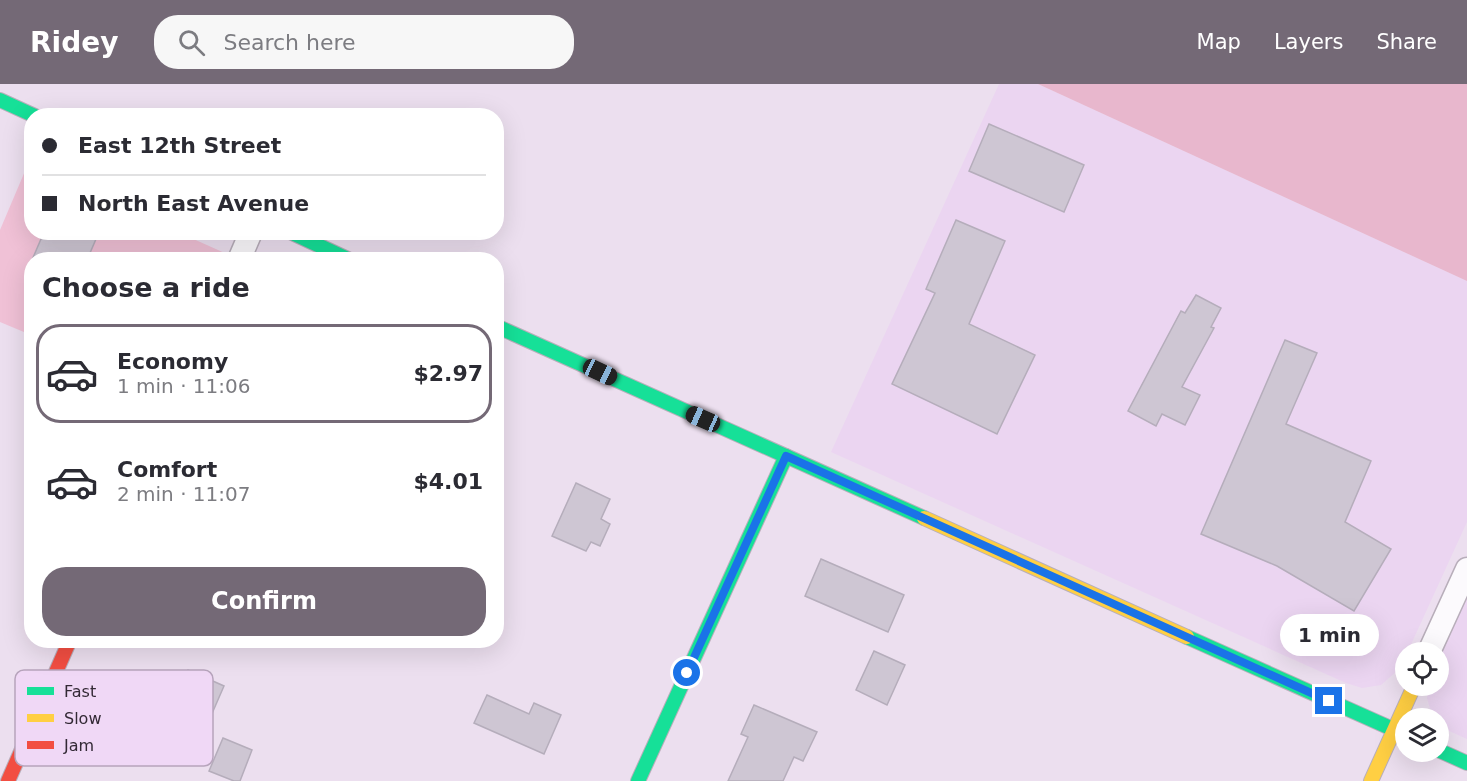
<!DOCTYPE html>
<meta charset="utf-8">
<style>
body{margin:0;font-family:"DejaVu Sans",sans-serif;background:#f7f7f7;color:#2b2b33;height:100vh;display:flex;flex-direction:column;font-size:22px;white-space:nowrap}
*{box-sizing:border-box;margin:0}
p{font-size:20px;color:#7c7c81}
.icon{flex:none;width:33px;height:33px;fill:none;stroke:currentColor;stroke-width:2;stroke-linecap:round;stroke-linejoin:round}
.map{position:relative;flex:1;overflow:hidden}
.drawer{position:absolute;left:24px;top:168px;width:480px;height:396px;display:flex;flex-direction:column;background:#fff;border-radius:24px;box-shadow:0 6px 24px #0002}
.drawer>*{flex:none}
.top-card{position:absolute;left:24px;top:24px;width:480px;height:132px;border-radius:24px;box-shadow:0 6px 24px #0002;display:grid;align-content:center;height:132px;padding:0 18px;background:#fff}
.tools{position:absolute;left:1395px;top:558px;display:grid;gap:12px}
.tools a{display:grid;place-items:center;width:54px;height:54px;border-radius:50%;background:#fff;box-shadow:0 6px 24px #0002;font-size:30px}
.end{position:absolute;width:27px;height:27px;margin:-14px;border:8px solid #1a73e8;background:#fff;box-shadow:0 0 0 3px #fff}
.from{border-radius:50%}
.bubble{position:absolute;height:42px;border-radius:21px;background:#fff;box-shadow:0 6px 24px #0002;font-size:20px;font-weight:700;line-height:42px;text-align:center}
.car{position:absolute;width:18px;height:36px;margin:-18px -9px;border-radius:8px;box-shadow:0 0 4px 2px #0007;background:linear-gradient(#222 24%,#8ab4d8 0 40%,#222 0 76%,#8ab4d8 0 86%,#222 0)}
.top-card b{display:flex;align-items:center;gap:21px;height:57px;font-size:22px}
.top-card b+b{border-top:2px solid #e1e1e2}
.top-card i{width:15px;height:15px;background:#2b2b33}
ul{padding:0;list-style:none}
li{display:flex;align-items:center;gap:18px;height:99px;margin:0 12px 9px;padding:0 6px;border:3px solid transparent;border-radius:24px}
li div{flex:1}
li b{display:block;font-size:22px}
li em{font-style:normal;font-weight:700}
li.on{border-color:#746976}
li>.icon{width:54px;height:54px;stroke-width:1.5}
h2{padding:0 18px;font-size:27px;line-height:72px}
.primary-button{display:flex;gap:12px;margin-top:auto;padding:12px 18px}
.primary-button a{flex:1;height:69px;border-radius:24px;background:#746976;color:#fff;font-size:24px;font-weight:700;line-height:69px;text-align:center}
header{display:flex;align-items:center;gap:36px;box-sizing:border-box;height:84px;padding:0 30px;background:#746976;color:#fff}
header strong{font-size:28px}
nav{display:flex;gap:33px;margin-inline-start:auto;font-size:21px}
.search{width:420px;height:54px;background:#f7f7f7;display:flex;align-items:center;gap:15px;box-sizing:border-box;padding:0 21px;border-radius:24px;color:#7c7c81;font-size:22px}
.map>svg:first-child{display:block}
.built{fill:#ebd5f1}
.green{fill:#f0c1d6}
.forest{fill:#e8b7cd}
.building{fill:#cec6d3;stroke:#b5adbb;stroke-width:1.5}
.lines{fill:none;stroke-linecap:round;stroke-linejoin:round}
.street-casing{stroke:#b8aeba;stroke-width:25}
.fast-casing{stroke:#b8aeba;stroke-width:16}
.slow-casing{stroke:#b8aeba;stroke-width:16}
.jam-casing{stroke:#b8aeba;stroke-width:16}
.street{stroke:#fcfafd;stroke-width:22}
.fast{stroke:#16e098;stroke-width:14}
.slow{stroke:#ffcf43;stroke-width:14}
.jam{stroke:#f24e42;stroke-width:14}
.route{stroke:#1a73e8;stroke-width:8}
.key{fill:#f0d8f6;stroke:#b7a4bc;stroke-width:1.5}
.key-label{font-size:16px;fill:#332935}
</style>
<header>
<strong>Ridey</strong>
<div class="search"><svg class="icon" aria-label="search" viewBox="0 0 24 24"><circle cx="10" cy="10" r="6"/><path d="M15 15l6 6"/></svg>Search here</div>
<nav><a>Map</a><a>Layers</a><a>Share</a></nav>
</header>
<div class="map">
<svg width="1467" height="697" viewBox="0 0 1467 697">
<rect width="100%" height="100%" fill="#ecdfef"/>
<!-- built -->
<g class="built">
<path d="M999,0H1038L1467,197V438L1403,578L1397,587L1381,601L1362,604L1346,599L831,368Z"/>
<path d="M1467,506V655L1447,646L1439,640L1438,634H1434L1432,632L1427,614V602H1438L1439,569Z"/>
</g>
<!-- green -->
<path class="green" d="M28,80L31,81L32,148L180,149L227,170L225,176H32L31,251L0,238V146Z"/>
<!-- forest -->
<path class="forest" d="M1038,0H1467V197Z"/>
<!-- building -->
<g class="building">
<path d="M989,40L1084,81L1064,128L969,87Z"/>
<path d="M956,136L1005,157L969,240L1035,271L997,350L892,300L935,209L926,205Z"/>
<path d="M44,148H99L87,176H32Z"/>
<path d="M1196,211L1221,224L1211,243L1214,244L1182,303L1200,311L1185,341L1162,330L1156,342L1128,327L1181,227L1185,229Z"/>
<path d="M1285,256L1317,269L1286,340L1371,377L1345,438L1391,465L1354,527L1277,482L1201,450Z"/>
<path d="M576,399L610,415L601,435L610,440L600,462L591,458L586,467L552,452Z"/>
<path d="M821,475L904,511L888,548L805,512Z"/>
<path d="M874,567L905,581L887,621L856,606Z"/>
<path d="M188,586L224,602L197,664L157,647L177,601L181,602Z"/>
<path d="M487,611L529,630L534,619L561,631L544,670L474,639Z"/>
<path d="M754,621L817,648L803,677L794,673L783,697H728L748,653L741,650Z"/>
<path d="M223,654L252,666L240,697H234L209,687Z"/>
</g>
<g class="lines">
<defs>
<g id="street">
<path d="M239,176L251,148"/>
<path d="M1429,568L1467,485"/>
</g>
<g id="fast">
<path d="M0,16L35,32"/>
<path d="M290,148L350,176"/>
<path d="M496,242L924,434"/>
<path d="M1187,553L1406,651"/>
<path d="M1438,666L1467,679"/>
<path d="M638,697L786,372"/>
</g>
<g id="slow">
<path d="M924,434L1187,553"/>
<path d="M1371,697L1414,602"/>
</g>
<path id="jam" d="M8,697L70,556"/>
</defs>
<!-- street casing -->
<use href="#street" class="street-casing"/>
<!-- fast casing -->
<use href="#fast" class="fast-casing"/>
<!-- slow casing -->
<use href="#slow" class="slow-casing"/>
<!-- jam casing -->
<use href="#jam" class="jam-casing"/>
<!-- street -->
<use href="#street" class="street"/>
<!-- fast -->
<use href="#fast" class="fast"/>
<!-- slow -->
<use href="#slow" class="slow"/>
<!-- jam -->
<use href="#jam" class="jam"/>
</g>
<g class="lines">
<!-- route -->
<path class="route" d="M687,589L786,372L1329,617"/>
</g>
<!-- legend -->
<rect x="15" y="586" width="198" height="96" rx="9" class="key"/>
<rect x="27" y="603" width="27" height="8" fill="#16e098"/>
<rect x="27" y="630" width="27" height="8" fill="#ffcf43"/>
<rect x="27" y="657" width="27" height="8" fill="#f24e42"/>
<g class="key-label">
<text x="64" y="613">Fast</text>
<text x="64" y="640">Slow</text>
<text x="64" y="667">Jam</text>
</g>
</svg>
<div class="tools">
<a><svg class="icon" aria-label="locate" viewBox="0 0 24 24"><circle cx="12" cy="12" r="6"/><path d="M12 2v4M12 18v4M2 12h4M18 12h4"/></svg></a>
<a><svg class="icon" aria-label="layers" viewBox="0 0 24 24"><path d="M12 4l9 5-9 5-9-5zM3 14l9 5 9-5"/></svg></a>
</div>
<i class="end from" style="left:687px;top:589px"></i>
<i class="end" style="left:1329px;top:617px"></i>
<div class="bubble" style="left:1280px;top:530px;width:99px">1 min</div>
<i class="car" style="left:600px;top:288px;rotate:115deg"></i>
<i class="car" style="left:703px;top:335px;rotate:294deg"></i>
<div class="top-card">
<b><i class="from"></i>East 12th Street</b>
<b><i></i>North East Avenue</b>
</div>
<section class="drawer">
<h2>Choose a ride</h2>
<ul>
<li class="on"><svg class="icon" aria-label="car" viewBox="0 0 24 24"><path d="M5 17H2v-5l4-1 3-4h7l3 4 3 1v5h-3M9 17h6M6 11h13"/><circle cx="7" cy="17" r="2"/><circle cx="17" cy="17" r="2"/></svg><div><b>Economy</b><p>1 min · 11:06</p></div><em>$2.97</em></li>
<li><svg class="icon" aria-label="car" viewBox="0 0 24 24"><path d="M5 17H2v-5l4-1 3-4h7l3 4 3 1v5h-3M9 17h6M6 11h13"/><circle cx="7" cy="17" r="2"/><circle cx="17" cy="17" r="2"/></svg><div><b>Comfort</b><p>2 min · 11:07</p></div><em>$4.01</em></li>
</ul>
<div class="primary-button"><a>Confirm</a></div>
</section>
</div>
